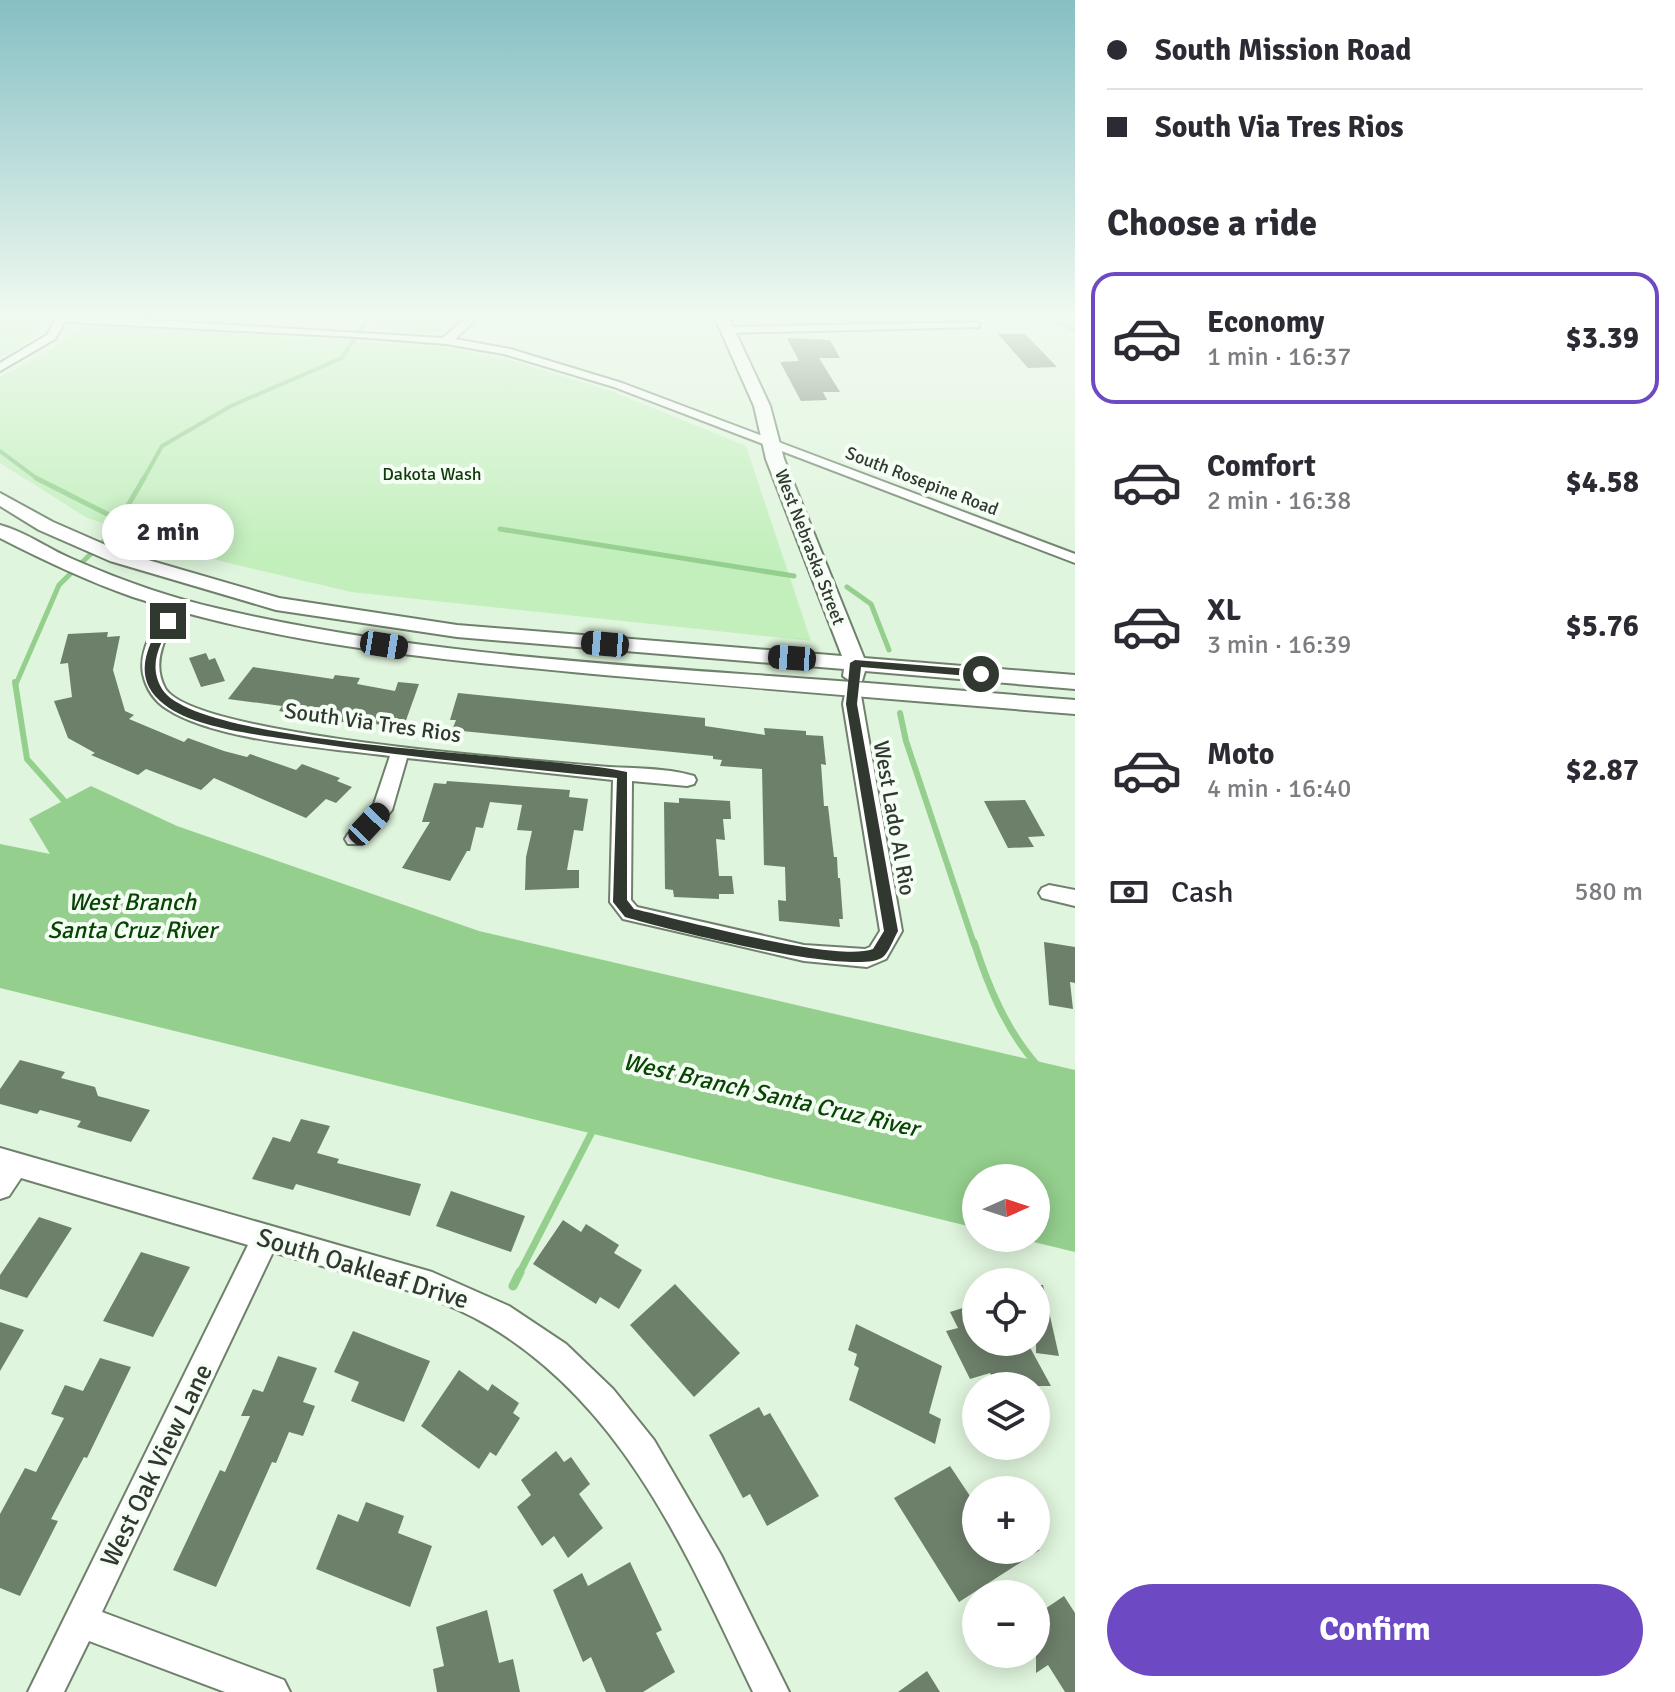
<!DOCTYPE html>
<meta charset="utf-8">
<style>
body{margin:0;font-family:Signika,sans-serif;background:#f7f7f7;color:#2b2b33;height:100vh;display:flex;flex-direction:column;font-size:30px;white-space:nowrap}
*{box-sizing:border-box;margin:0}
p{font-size:26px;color:#7c7c81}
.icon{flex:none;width:44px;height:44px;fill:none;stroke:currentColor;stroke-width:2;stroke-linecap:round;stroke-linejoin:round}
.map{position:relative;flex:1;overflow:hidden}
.drawer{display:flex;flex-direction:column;background:#fff;width:600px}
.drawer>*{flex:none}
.hud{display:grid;align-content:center;height:176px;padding:0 32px;background:#fff}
.needle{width:52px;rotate:87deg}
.tools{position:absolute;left:962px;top:1164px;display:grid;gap:16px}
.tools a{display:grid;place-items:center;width:88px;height:88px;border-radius:50%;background:#fff;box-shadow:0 4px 20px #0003;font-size:40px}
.end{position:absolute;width:36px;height:36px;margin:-18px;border:10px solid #30382f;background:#fff;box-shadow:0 0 0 4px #fff}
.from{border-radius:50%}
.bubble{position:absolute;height:56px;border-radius:28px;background:#fff;box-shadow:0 4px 20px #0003;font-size:26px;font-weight:700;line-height:56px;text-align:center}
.car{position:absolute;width:24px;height:48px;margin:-24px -12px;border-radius:10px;box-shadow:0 0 6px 2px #0007;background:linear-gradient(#222 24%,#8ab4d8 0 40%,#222 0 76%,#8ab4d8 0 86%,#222 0)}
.hud b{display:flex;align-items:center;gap:28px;height:76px;font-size:30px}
.hud b+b{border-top:2px solid #e1e1e2}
.hud i{width:20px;height:20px;background:#2b2b33}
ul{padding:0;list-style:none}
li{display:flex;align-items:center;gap:24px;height:132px;margin:0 16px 12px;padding:0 16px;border:4px solid transparent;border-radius:24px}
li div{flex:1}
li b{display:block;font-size:30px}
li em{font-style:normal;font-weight:700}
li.selected{border-color:#6d4ac3}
li>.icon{width:72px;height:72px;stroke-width:1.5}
h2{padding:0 32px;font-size:36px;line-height:96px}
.pay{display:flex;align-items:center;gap:20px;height:88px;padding:0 32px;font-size:30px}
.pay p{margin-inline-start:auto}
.action{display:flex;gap:16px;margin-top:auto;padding:16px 32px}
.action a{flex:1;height:92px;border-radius:48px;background:#6d4ac3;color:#fff;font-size:32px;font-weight:700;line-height:92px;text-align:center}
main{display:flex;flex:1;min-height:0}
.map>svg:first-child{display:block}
.green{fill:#c3efbd}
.water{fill:#94cf8d}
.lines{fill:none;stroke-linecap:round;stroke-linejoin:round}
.stream-far4{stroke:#94cf8d;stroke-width:4}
.stream-far3{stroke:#94cf8d;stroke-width:5}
.stream-far2{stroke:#94cf8d;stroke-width:6}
.stream-far1{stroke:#94cf8d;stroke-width:7}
.stream{stroke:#94cf8d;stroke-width:9}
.building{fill:#6d806a}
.street-casing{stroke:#6f816c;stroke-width:4}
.secondary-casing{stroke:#6f816c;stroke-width:4}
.street{fill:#fff;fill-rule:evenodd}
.secondary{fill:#fff;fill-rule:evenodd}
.route{fill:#30382f}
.labels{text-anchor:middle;stroke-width:8;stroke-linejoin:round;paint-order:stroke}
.far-park-label{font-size:18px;fill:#11390d;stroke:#f5fef4}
.far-street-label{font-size:18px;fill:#30382f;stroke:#f5fef4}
.street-label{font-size:22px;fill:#30382f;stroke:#f5fef4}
.water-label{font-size:24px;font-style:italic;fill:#074502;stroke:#f5fef4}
.near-street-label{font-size:26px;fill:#30382f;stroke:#f5fef4}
</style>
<main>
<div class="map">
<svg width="1075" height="1692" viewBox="0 0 1075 1692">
<rect width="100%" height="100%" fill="#e0f5dd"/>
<!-- green -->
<g class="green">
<path d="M0,318H1L47,322L34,337L0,357Z"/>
<path d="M339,318H456L436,334L335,323Z"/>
<path d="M83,323L443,347L509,360L611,391L746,446L811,641L351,592L220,561L87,518L0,463V377L48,352Z"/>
</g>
<!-- water -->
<path class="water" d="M91,786L177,826L479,931L1075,1070V1252L1017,1238H1036V1178H976V1228L0,988V844L50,854L29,819Z"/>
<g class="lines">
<!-- stream-far4 -->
<g class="stream-far4">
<path d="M1050,318L1075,330"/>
<path d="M0,451L39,480"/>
<path d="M143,480L162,446L231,406L342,358L368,318"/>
</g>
<!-- stream-far3 -->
<g class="stream-far3">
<path d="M36,478L119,520"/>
<path d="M500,529L794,576"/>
<path d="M847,587L871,604L889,650"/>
<path d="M16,684L59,585L112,533L144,478"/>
</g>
<!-- stream-far2 -->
<g class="stream-far2">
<path d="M15,682L27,759L67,804"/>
<path d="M900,713L906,741L974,944"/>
</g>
<!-- stream-far1 -->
<g class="stream-far1">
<path d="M974,942C988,986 1006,1030 1037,1065"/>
<path d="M519,1274L594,1128"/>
</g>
<!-- stream -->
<path class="stream" d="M513,1286L520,1272"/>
</g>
<!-- building -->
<g class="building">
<path d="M998,334H1025L1057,367L1028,368Z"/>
<path d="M787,338L830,340L840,358H819L840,392H823L827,400L801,401L780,362L799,361Z"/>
<path d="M108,632L107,637L120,636L113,670L125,711L134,715L129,719L184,742L188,738L224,751L247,757L250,754L296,770L302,764L340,778L337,781L352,787L336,803L326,799L306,818L214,778L201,790L146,769L138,775L91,755L95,753L68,738L54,701L72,697L68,663L60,664L68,634Z"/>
<path d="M206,653L209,660L215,658L225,681L201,687L189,658Z"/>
<path d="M253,667L333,679L335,675L360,678L357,684L395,691L398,682L419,684L404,726L341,722L279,711L282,706L228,699Z"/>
<path d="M458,693L705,718V726L765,735L764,728L806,731V735L823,736L826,765L821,764L824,806H828L834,857H837L838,878H840L843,919H839L840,927L779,921L778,900L786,901L785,867L764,865L762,769L720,766L722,760L713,759V756L452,730L456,720H450Z"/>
<path d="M447,781L570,790L569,797L588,799L583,831L574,830L567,870H579V888L525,890L526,857L532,831L517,830L522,805L490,802L483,828L476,827L470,851H467L450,881L402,868L430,822H422L434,783L446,784Z"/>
<path d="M679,798L730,801L731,819H723L725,840L716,839L719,876H732L734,894H719V899L674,897L673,890L665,889L664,802L679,803Z"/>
<path d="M1025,800L1045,836L1028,837L1034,847L1008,848L984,801Z"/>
<path d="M1044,942L1075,947V983L1070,982L1073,1009L1049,1005Z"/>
<path d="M20,1060L65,1072L61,1078L95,1087L98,1096L150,1110L131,1142L77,1127L81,1121L40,1110L37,1114L0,1104V1089Z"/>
<path d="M301,1119L330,1126L317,1153L339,1159L337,1163L421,1184L410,1216L296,1184L293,1190L252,1179L273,1137L290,1142Z"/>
<path d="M451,1191L525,1216L511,1252L436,1226Z"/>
<path d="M39,1217L72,1228L27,1298L0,1289V1275Z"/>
<path d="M563,1220L581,1232L586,1224L619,1245L614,1253L642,1270L619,1309L600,1297L596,1304L533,1264Z"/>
<path d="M141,1252L190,1267L153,1337L103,1321Z"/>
<path d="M675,1284L740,1353L694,1397L630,1325Z"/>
<path d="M1036,1285H1043L1059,1356L1036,1353Z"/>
<path d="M976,1304V1342H1027L1051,1386H1019L1015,1379L996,1385L990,1373L970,1379L946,1331L958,1328L950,1312Z"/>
<path d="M0,1322L24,1330L0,1371Z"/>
<path d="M856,1324L942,1366L929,1413L941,1419L935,1444L849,1400L859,1368L854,1365L857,1354L848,1350Z"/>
<path d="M353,1331L430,1361L404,1422L351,1401L359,1382L334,1372Z"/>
<path d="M278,1356L317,1368L303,1402L315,1406L303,1436L289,1432L276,1463L272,1462L216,1587L173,1570L220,1470L225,1472L250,1416H241L253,1389L263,1392Z"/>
<path d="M100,1358L131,1367L87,1458L84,1457L51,1519L58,1521L20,1596L0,1588V1514L25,1468L36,1472L64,1418L51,1414L65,1385L83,1391Z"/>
<path d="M459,1370L488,1391L492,1384L519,1403L513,1413L520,1418L496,1456L490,1452L479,1469L421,1426Z"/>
<path d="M759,1407L764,1416L770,1413L819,1496L767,1526L750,1494L743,1498L709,1435Z"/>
<path d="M556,1451L564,1462L571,1457L590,1484L579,1494L603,1528L568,1558L554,1536L542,1546L517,1507L531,1495L521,1480Z"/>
<path d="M950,1466L976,1505V1550H1040L959,1602L894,1498Z"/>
<path d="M366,1502L404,1516L398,1533L432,1546L410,1607L316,1569L338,1514L358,1522Z"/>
<path d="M630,1562L662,1630L656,1633L675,1672L643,1692H606L591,1657L583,1662L553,1590L582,1573L588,1586Z"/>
<path d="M1064,1596L1075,1613V1692H1065L1048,1665L1036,1673V1615Z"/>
<path d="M487,1610L499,1663L513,1659L520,1692H437L433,1669L444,1666L436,1627Z"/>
<path d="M927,1671L940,1692H898Z"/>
</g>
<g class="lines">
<defs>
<g id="street">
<path d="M47,318H115L443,338L466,318H477L455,339L510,349L622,383L1075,554V563L614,387L504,354L446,344L357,337L65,322L55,339L0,371V363L47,335L55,321Z"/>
<path d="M975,322L979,323V327L727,333L722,330L727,327Z"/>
<path d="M177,599L185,604C170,629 149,658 165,688C192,736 531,760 597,766C628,769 664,767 694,776L696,780L694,784L687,786L632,781L631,900L637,907L804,945L865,949L870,947L880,931L843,704L847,684H859L902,931L886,959L867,967L804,961L623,919L610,902L613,780L407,758L392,810L362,844H348L345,839L348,834L373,807L390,756C329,748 216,741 167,709C154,701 146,688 143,674C138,648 158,621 171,601Z"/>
<path d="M1049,885L1075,890V906L1042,898L1039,893L1042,888Z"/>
<path d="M0,1148L432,1272L509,1306L566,1344L613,1389L654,1440L721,1555L789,1692H753C687,1555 626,1409 491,1327C426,1288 344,1274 273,1252L102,1612L284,1680L290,1692H225L89,1641L64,1692H28L248,1245L21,1178L9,1196L0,1199Z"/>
</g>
<path id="secondary" d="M715,318H729L770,406L784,459L864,658L1075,675V689L865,671L862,681L855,682L1075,700V714C918,701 761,689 604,675C446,660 285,647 133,597C87,581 43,560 0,538V525C27,532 51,551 77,561C123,581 171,598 220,609C426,657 641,666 852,682L843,676L844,669L457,637L276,610L110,561L39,530L0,506V493L53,522L124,553L279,598L457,625L842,656L766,459L754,406Z"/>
</defs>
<!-- street casing -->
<use href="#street" class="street-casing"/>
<!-- secondary casing -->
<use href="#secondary" class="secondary-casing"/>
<!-- street -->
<use href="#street" class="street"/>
<!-- secondary -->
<use href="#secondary" class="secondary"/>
</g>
<!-- sky -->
<linearGradient id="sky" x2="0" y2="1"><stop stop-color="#86bfc4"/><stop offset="0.57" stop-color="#f1faf0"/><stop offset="1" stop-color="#f1faf0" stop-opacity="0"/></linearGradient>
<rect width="1075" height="555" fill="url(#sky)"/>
<!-- route -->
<path class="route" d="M168,618L173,621C161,642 147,664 162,689C198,747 548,754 627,772V900L634,909C679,919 836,963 873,949L884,931L846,704L850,663L855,660L981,670L987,674L981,677L861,667L857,704L898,931C894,938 889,952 883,957C857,978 662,928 625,917L613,902L617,778C511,767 405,757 300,741C262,735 196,729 165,705C131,680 146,647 164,619Z"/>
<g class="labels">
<!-- far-park labels -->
<g class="far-park-label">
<text x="432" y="480">Dakota Wash</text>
</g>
<!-- far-street labels -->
<g class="far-street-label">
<text transform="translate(922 481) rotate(21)" y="6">South Rosepine Road</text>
<text transform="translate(810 547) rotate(69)" y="6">West Nebraska Street</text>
</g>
<!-- street labels -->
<g class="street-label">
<text transform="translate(373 722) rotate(8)" y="8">South Via Tres Rios</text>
<text transform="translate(895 818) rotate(80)" y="8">West Lado Al Rio</text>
</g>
<!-- water labels -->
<g class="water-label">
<text x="132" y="910">West Branch<tspan x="132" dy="28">Santa Cruz River</tspan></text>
<text transform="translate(771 1095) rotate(13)" y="8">West Branch Santa Cruz River</text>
</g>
<!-- near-street labels -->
<g class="near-street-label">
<text transform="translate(363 1268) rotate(17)" y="9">South Oakleaf Drive</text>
<text transform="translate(156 1465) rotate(-64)" y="9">West Oak View Lane</text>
</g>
</g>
</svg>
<div class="tools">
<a><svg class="needle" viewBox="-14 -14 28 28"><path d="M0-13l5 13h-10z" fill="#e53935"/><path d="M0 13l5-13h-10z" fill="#7c7c81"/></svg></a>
<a><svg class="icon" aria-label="locate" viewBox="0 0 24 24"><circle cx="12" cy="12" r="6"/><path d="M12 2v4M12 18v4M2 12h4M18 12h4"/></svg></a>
<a><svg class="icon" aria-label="layers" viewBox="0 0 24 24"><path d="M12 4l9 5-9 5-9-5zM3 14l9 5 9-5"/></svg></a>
<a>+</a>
<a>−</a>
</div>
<i class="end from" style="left:981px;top:674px"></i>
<i class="end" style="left:168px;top:621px"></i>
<div class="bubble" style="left:102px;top:504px;width:132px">2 min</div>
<i class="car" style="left:605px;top:644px;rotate:275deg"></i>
<i class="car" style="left:384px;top:645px;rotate:99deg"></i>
<i class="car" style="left:792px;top:658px;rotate:274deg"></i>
<i class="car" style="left:369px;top:824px;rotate:43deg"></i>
</div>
<section class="drawer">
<div class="hud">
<b><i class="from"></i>South Mission Road</b>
<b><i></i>South Via Tres Rios</b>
</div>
<h2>Choose a ride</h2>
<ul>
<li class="selected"><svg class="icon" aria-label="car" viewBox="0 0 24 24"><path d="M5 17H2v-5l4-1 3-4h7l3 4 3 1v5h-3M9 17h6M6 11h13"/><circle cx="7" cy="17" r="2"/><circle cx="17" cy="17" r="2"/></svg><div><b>Economy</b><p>1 min · 16:37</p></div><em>$3.39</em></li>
<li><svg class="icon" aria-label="car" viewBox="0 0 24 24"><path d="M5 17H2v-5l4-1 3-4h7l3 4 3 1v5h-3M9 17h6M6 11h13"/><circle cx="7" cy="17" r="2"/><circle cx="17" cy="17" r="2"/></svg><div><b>Comfort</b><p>2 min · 16:38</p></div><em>$4.58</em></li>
<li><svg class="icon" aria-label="car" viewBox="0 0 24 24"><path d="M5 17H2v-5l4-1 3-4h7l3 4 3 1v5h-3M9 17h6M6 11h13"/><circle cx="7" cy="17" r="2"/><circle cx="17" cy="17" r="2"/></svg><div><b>XL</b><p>3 min · 16:39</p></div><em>$5.76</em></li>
<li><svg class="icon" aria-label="car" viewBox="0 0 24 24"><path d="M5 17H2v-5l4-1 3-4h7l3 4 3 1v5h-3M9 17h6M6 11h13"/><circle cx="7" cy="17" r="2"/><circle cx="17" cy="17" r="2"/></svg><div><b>Moto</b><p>4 min · 16:40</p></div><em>$2.87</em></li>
</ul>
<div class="pay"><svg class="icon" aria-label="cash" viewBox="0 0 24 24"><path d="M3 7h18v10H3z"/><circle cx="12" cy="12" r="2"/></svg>Cash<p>580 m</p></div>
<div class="action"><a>Confirm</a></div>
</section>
</main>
